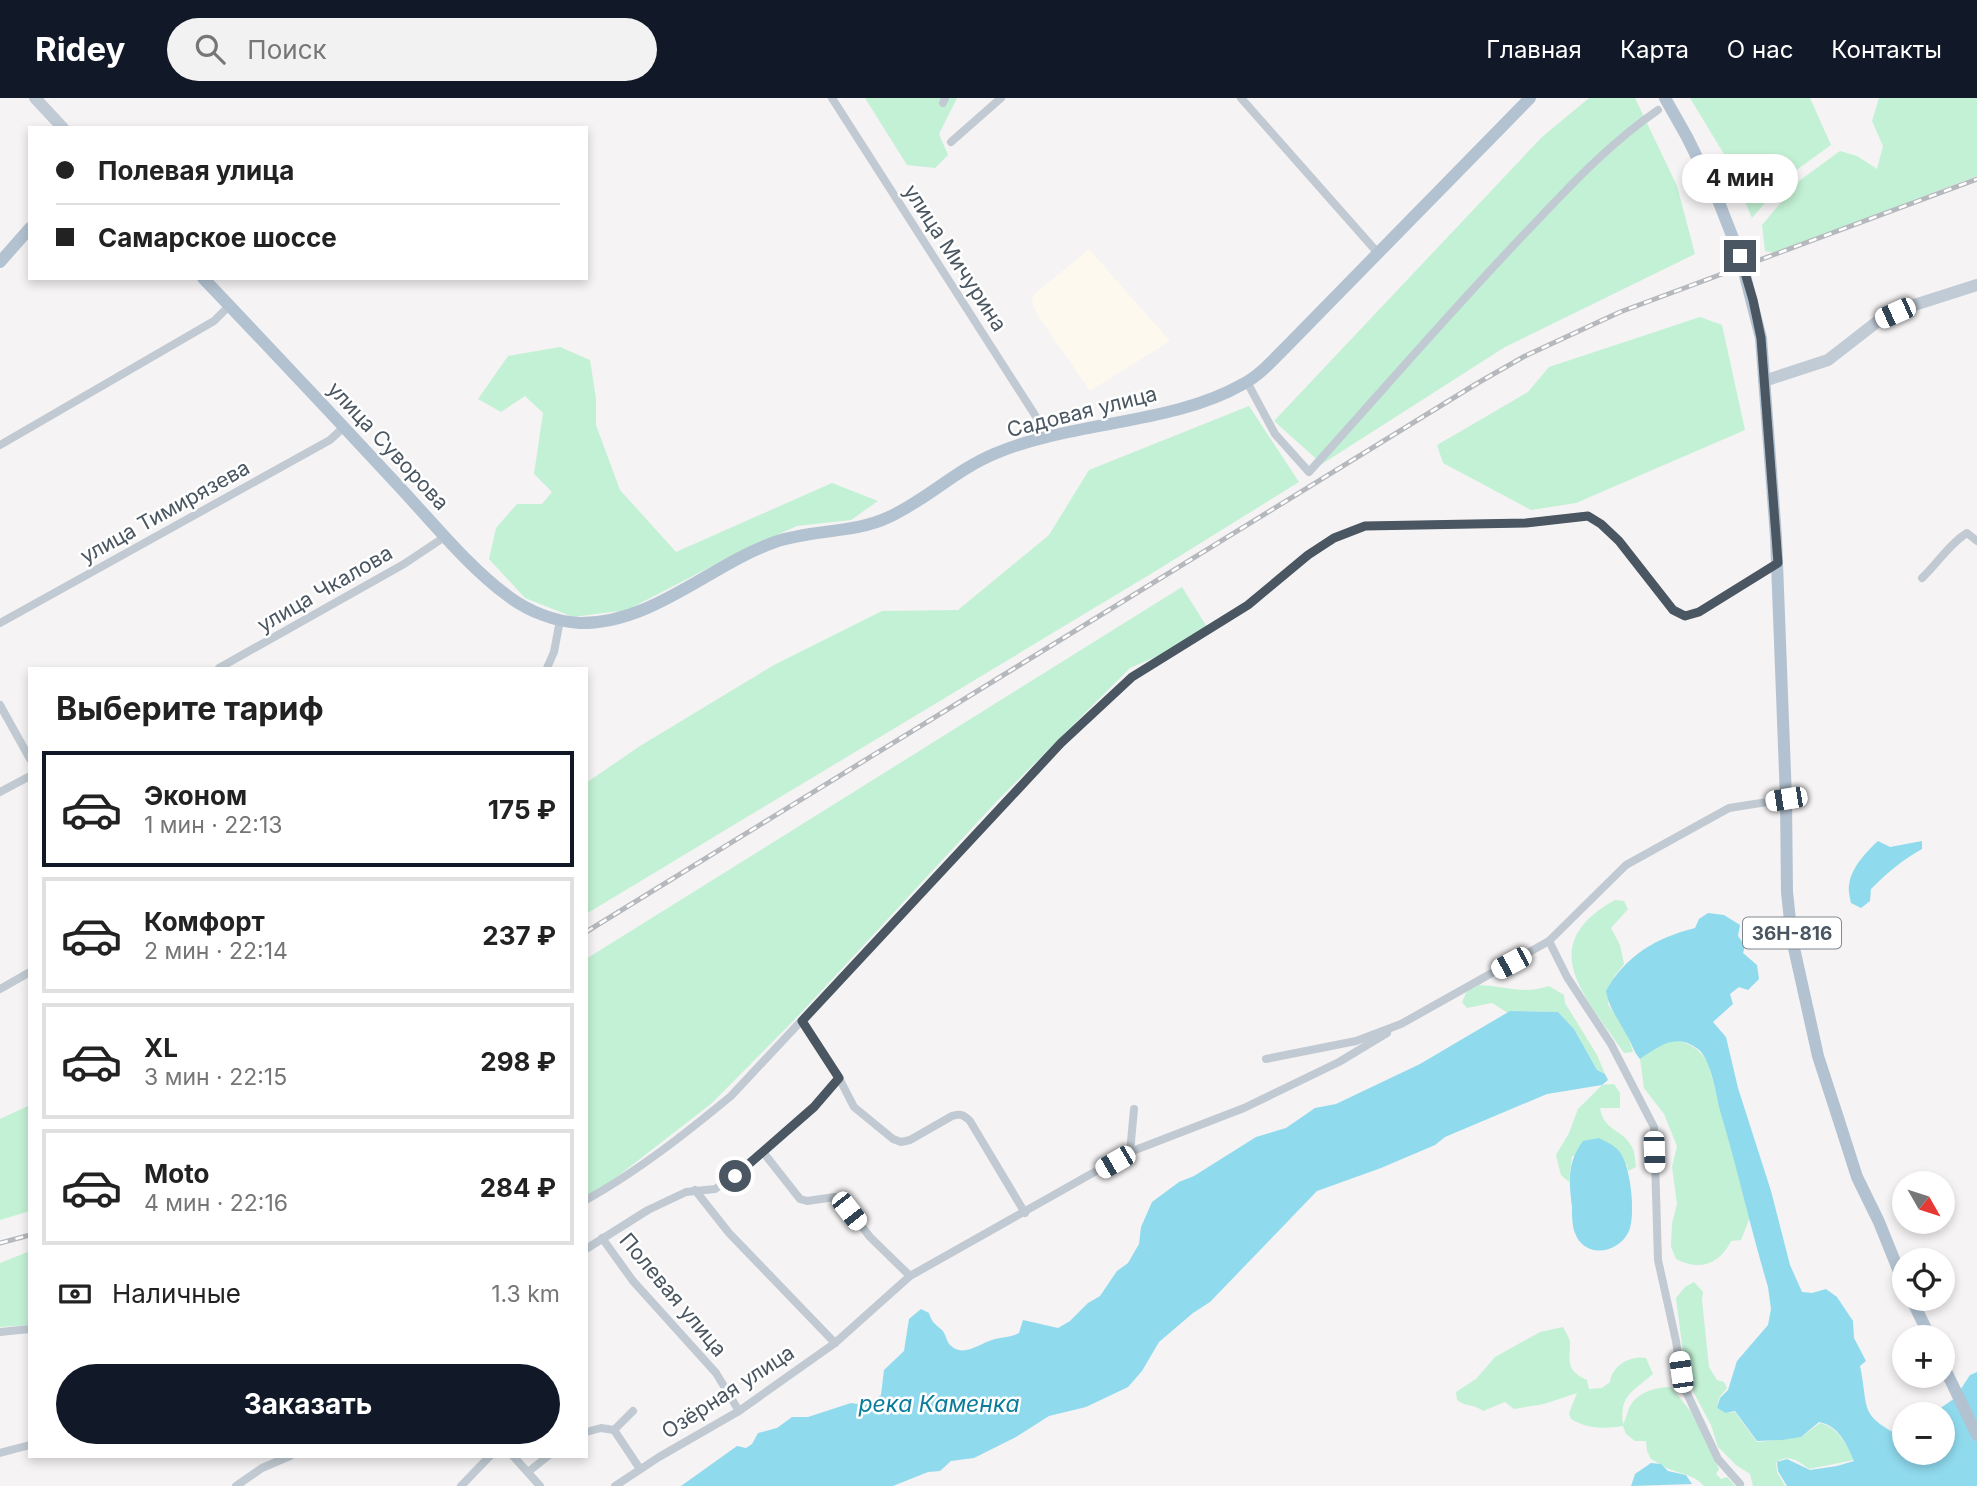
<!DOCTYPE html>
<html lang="ru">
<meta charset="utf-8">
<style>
body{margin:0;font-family:Inter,sans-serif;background:#f2f2f2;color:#222;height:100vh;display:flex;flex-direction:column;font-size:26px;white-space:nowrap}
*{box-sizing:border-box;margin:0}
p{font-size:23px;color:#767676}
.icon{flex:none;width:38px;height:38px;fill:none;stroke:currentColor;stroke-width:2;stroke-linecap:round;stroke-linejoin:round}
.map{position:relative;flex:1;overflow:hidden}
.drawer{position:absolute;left:28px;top:569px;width:560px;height:791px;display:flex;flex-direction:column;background:#fff;border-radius:0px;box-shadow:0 4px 10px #0003}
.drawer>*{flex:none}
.hud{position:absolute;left:28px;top:28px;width:560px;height:154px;border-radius:0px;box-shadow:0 4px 10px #0003;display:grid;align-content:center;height:154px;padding:0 28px;background:#fff}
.needle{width:46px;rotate:129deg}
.controls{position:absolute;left:1892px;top:1073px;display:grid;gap:14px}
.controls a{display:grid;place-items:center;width:63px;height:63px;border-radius:50%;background:#fff;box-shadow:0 4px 10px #0003;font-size:35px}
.end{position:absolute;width:32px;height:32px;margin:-16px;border:9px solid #4a5661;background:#fff;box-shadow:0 0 0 4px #fff}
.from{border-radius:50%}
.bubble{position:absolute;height:49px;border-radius:24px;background:#fff;box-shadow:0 4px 10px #0003;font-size:23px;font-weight:700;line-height:49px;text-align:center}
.car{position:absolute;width:21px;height:42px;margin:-21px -10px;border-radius:9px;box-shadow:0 0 5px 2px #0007;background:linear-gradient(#fff 24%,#345 0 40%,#fff 0 76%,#345 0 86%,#fff 0)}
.hud b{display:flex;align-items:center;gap:24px;height:66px;font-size:26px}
.hud b+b{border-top:2px solid #e0e0e0}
.hud i{width:18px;height:18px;background:#222}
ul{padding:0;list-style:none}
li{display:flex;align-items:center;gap:21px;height:116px;margin:0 14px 10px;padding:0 14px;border:4px solid #e0e0e0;border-radius:0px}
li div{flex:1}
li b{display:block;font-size:26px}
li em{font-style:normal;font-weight:700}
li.on{border-color:#111827}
li>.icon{width:63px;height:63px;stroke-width:1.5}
h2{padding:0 28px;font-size:32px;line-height:84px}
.pay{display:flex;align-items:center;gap:18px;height:77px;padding:0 28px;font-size:26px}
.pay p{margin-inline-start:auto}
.button{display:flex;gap:14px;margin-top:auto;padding:14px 28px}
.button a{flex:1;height:80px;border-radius:42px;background:#111827;color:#fff;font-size:28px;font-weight:700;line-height:80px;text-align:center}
header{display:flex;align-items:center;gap:42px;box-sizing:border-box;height:98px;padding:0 35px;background:#111827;color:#fff}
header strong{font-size:33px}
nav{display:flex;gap:38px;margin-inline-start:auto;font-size:24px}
.search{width:490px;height:63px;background:#f2f2f2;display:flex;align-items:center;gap:18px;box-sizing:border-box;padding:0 24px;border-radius:38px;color:#767676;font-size:26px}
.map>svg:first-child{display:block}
.commercial{fill:#fdf9ef}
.green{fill:#c3f1d5}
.water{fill:#90daee}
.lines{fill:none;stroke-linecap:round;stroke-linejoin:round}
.street{stroke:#c1cad2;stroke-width:8}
.secondary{stroke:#c1cbd6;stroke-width:12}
.primary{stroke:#b3c2d1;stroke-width:12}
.rail-casing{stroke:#b5b8bd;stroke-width:5}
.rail{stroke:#fff;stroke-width:2.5;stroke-dasharray:8;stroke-linecap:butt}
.route{stroke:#4a5661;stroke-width:9}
.labels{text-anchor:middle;stroke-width:5;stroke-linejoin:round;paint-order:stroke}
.shield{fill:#fff;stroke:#808990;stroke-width:2}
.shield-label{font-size:19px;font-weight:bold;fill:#4a5661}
.street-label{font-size:21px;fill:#4a5661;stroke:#fff}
.water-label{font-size:23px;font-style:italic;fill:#0c7c9b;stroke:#fff}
</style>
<header>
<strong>Ridey</strong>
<div class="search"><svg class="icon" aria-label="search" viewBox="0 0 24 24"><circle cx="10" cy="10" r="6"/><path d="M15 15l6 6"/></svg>Поиск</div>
<nav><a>Главная</a><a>Карта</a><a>О нас</a><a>Контакты</a></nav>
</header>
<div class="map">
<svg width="1977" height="1388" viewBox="0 0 1977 1388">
<rect width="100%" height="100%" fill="#f5f3f3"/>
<!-- commercial -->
<path class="commercial" d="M1089,151L1170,243L1090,293L1040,221L1032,206L1033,197Z"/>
<!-- green -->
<g class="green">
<path d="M865,0H957L939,36L948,57L935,70L907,67Z"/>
<path d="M1589,0H1635L1677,88L1695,156L1505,249L1322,366L1274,323L1542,39Z"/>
<path d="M1690,0H1810L1831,47L1788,78L1752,120L1727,61Z"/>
<path d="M1879,0H1977V78L1775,155L1765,153L1762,127L1799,83L1840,53L1857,58L1877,71L1883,48L1872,23Z"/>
<path d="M1700,219L1722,227L1745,332L1576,405L1531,412L1443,365L1437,347L1528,294L1549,269Z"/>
<path d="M560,249L590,262L596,301V327L620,392L676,454L832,385L878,403L851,422L797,428L745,451L627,512L573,519L525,500L489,461L496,430L517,406H542L552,394L534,376L543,315L525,298L501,314L478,301L508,258Z"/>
<path d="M1249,308L1299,384L1154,474L586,816V685L640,648L774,567L882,513L958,512L1049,437L1089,372Z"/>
<path d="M1182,489L1207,529L1167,554L1130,570L997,703L798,918L712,1005L600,1092L586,1099V861Z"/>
<path d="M1615,802L1624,803L1628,811L1611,830L1620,847L1624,866L1614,879L1608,906L1628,938L1633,954L1624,955C1587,900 1532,848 1615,802Z"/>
<path d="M1479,887C1504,888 1524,897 1549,888L1564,897L1565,905L1597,957L1605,976L1597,972L1574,931L1558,914L1510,913L1508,915L1492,905L1467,910L1462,904L1467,893Z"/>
<path d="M1675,942C1691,945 1699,951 1708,965L1750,1119L1741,1142L1731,1143C1719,1167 1699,1173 1676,1161L1671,1149L1672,1126L1677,1106L1672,1069L1677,1048L1664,1016L1644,990L1640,961L1660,947Z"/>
<path d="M1614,986L1620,995V1010H1600C1604,1033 1620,1030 1630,1046C1635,1052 1635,1061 1636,1069L1628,1073L1627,1067L1572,1058L1569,1084L1561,1077L1556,1057L1569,1035L1578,1011L1602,987Z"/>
<path d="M30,1007V1113L0,1122V1021Z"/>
<path d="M30,1153V1227L0,1229V1165Z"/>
<path d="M1694,1184L1703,1194L1702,1202L1709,1269L1717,1282L1724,1284L1727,1290L1719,1300L1717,1310L1727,1315L1735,1314L1757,1344L1801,1339L1820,1325C1839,1330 1846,1346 1854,1362L1809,1371C1798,1363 1788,1355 1776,1365L1777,1374L1785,1388H1753L1750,1376L1736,1367L1718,1349L1711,1327L1694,1295L1684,1262L1676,1200L1685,1189Z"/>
<path d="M1563,1229C1565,1233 1569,1239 1570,1244C1570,1263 1565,1272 1587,1282L1589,1291L1602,1290L1610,1284C1612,1267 1631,1257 1646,1260L1653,1276C1633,1293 1619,1298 1623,1326C1626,1322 1627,1315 1629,1310C1637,1294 1656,1289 1671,1289L1692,1315L1719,1371L1716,1376L1721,1381L1727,1379L1735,1388H1704C1694,1377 1685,1377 1672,1372C1664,1370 1658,1364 1651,1361L1647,1353L1646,1343H1635L1626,1336L1623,1328C1605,1331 1587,1331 1571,1321L1569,1315L1577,1295L1544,1306L1514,1311L1505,1304L1483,1313C1474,1306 1466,1309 1457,1302L1456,1294L1476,1281L1495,1259L1540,1234Z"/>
</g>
<!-- water -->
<g class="water">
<path d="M1878,743L1890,749L1922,743V751C1902,762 1887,775 1871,791L1870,803L1861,810L1851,805C1850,800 1848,792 1849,787C1851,770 1866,754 1878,743Z"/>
<path d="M1708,815L1724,817L1740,827L1738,838L1745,848L1743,855L1757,867L1759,881L1748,892L1739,889L1730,896L1733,906L1713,924L1726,939L1738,990L1771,1093L1790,1167L1802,1194L1812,1195L1826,1191L1837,1199L1853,1223L1854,1240L1866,1263L1860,1268C1869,1310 1858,1317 1901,1338L1904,1336V1354H1942V1316H1932L1955,1300L1970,1277L1977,1274V1388H1787L1778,1373L1777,1364L1787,1361L1810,1372L1837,1368L1854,1363C1846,1345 1839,1328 1819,1324L1801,1339L1782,1342L1757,1343L1735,1313L1726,1315L1717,1310L1720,1300L1728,1292L1737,1263L1768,1227L1771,1211L1768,1189C1751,1132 1738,1073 1721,1016C1716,999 1712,962 1698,951C1676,934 1659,948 1640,961C1633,953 1632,945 1626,936C1618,921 1609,910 1606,893C1626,857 1656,840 1695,830L1699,821Z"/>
<path d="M1510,913L1558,914L1574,931L1597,972L1605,976L1608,982L1602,987L1547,996L1445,1039L1435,1047L1381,1070L1317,1093L1210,1204L1193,1215L1159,1244L1142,1273L1128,1289L1086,1309L1049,1318L1016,1339L974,1360L951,1363L940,1373L928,1374L893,1388H681L737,1348L746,1350L752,1346L758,1335L777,1330L792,1319H808L851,1305L865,1307L881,1297L884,1272L904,1253L909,1221L921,1211L929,1215C932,1225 935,1226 942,1232C946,1236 946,1243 950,1247C963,1260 979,1246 992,1242C1001,1239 1009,1240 1019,1235L1023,1222L1058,1230L1070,1223L1088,1205L1100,1198L1117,1173L1128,1165L1139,1146L1141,1129L1152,1104L1179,1084L1194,1078L1256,1039L1286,1030L1315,1010L1336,1006L1420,966Z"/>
<path d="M1599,1040C1604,1043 1612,1046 1617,1051C1631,1063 1636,1117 1629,1133C1619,1156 1584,1161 1575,1135C1572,1128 1572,1117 1572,1109C1569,1082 1567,1065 1583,1043Z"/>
<path d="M1651,1365L1661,1366L1668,1373L1686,1377L1692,1386L1631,1388L1635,1376Z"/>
</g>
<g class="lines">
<!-- street -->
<g class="street">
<path d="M832,0L1049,339"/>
<path d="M1241,0L1377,154"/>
<path d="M943,5L945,0"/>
<path d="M951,44L1001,0"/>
<path d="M1247,284L1275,336L1309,374C1383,292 1455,208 1532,128C1571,87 1611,44 1658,12"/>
<path d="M0,347L214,223L229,208"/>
<path d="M1922,480C1938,465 1949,446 1967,435L1977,443"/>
<path d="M0,525L330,342L344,329"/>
<path d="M219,570L404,466L446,438"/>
<path d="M547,570L554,554L560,522"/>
<path d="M0,607L30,661"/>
<path d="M0,694L30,678"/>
<path d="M1549,843L1567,879L1611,946L1654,1029L1658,1162L1676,1243L1682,1285L1718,1361L1740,1386"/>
<path d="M0,891L30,874"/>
<path d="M802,923L839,980L854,1009L893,1041L901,1044L910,1042L952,1018C960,1015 964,1017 970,1023L1025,1115"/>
<path d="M1266,961L1356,943L1401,926L1549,843L1626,767L1729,710L1786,701"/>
<path d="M763,1054L800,1101L807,1103L835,1099L843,1104L870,1139L910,1178"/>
<path d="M1130,1054L1244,1010L1339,964L1387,935"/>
<path d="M695,1092L729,1135L835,1245"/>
<path d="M586,1102C638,1073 685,1036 731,998L1061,645L1132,579L1248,507L1308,457L1334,440L1365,428L1526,425L1588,418L1601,426L1619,443L1673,511L1685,518L1699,514L1778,465"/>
<path d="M602,1140L633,1183L716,1275L739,1313"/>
<path d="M586,1151L648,1112L686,1094L715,1091L735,1078L814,1009L839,980"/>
<path d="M0,1234L30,1231"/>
<path d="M614,1332L640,1371"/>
<path d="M586,1334L601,1330L614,1332L633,1313"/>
<path d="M0,1355L30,1347"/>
<path d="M513,1358L540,1388"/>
<path d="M528,1374L548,1358"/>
<path d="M236,1388L262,1370L290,1358"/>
<path d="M461,1388L490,1358"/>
<path d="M615,1388L659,1359L739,1313L835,1245L910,1178L1130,1054L1134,1011"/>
</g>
<!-- secondary -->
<g class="secondary">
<path d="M35,0L63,30"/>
<path d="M1764,283L1828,262L1882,220L1908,209L1977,187"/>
</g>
<!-- primary -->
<g class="primary">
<path d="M1665,0L1687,39L1718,102L1740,158L1761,240L1776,439L1786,701L1787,794L1792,841L1818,958L1841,1029L1857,1079L1879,1124L1904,1186"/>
<path d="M0,164L30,130"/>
<path d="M203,180C267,247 331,315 394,383C429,420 467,468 508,498C528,513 555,524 580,525C652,526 710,467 775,444C812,431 853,436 889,419C926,402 956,372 994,356C1070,323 1172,327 1243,286C1260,277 1273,262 1287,248L1530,0"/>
<path d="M1911,1200L1930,1239"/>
<path d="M1942,1265L1977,1337"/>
</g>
<defs>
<g id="rail">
<path d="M586,834L1476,286L1525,258L1620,214L1977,81"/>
<path d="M0,1145L30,1137"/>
</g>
</defs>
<!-- rail casing -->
<use href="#rail" class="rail-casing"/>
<!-- rail -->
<use href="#rail" class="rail"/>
</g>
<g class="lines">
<!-- route -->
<path class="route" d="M735,1078L814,1009L839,980L802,923L1061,645L1132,579L1248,507L1308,457L1334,440L1365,428L1526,425L1588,418L1601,426L1619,443L1673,512L1685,518L1699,514L1778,465L1761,240L1753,202L1740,158"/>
</g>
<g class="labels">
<!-- shield labels -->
<rect class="shield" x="1743" y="819.5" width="98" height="31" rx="5"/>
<g class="shield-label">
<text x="1792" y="842">36Н-816</text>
</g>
<!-- street labels -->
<g class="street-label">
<text transform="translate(955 160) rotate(57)" y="7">улица Мичурина</text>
<text transform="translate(1082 314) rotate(-14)" y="7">Садовая улица</text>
<text transform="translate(388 348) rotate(47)" y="7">улица Суворова</text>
<text transform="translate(165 414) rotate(-29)" y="7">улица Тимирязева</text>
<text transform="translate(325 491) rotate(-30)" y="7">улица Чкалова</text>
<text transform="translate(673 1197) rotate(50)" y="7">Полевая улица</text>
<text transform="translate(728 1294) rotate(-33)" y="7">Озёрная улица</text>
</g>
<!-- water labels -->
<g class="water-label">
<text x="939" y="1314">река Каменка</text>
</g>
</g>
</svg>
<div class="controls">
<a><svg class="needle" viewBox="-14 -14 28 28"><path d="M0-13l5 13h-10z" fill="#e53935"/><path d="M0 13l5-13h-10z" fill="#767676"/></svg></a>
<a><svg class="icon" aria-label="locate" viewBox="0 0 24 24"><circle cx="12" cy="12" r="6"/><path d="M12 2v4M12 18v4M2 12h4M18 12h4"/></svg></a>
<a>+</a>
<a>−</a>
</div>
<i class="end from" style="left:735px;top:1078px"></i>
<i class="end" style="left:1740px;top:158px"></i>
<div class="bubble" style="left:1682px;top:56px;width:116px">4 мин</div>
<i class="car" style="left:1895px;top:215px;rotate:246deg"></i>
<i class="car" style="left:1786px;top:701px;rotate:261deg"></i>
<i class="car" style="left:1511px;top:865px;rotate:242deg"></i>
<i class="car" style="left:1654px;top:1054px;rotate:178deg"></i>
<i class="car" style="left:1115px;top:1064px;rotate:240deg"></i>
<i class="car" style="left:849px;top:1113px;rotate:142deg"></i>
<i class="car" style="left:1681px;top:1274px;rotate:352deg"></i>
<div class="hud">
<b><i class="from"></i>Полевая улица</b>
<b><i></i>Самарское шоссе</b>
</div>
<section class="drawer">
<h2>Выберите тариф</h2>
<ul>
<li class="on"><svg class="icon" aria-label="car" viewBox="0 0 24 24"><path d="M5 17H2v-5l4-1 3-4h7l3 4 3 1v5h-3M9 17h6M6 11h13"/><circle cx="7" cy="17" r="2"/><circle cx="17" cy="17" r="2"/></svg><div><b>Эконом</b><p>1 мин · 22:13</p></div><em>175 ₽</em></li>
<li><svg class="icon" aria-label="car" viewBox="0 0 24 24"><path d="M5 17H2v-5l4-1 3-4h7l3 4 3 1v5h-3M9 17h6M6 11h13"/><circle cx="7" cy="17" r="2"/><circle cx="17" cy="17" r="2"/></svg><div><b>Комфорт</b><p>2 мин · 22:14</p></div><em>237 ₽</em></li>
<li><svg class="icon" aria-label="car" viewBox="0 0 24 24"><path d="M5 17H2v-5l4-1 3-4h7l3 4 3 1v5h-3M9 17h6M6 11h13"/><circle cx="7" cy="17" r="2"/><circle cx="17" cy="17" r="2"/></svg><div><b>XL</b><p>3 мин · 22:15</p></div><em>298 ₽</em></li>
<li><svg class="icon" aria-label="car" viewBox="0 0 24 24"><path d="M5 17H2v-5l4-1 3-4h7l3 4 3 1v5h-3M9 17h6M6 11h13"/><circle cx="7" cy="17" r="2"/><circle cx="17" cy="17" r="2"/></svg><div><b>Moto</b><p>4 мин · 22:16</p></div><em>284 ₽</em></li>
</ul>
<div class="pay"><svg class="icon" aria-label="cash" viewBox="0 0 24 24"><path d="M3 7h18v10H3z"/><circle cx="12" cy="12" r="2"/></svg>Наличные<p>1.3 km</p></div>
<div class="button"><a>Заказать</a></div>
</section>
</div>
